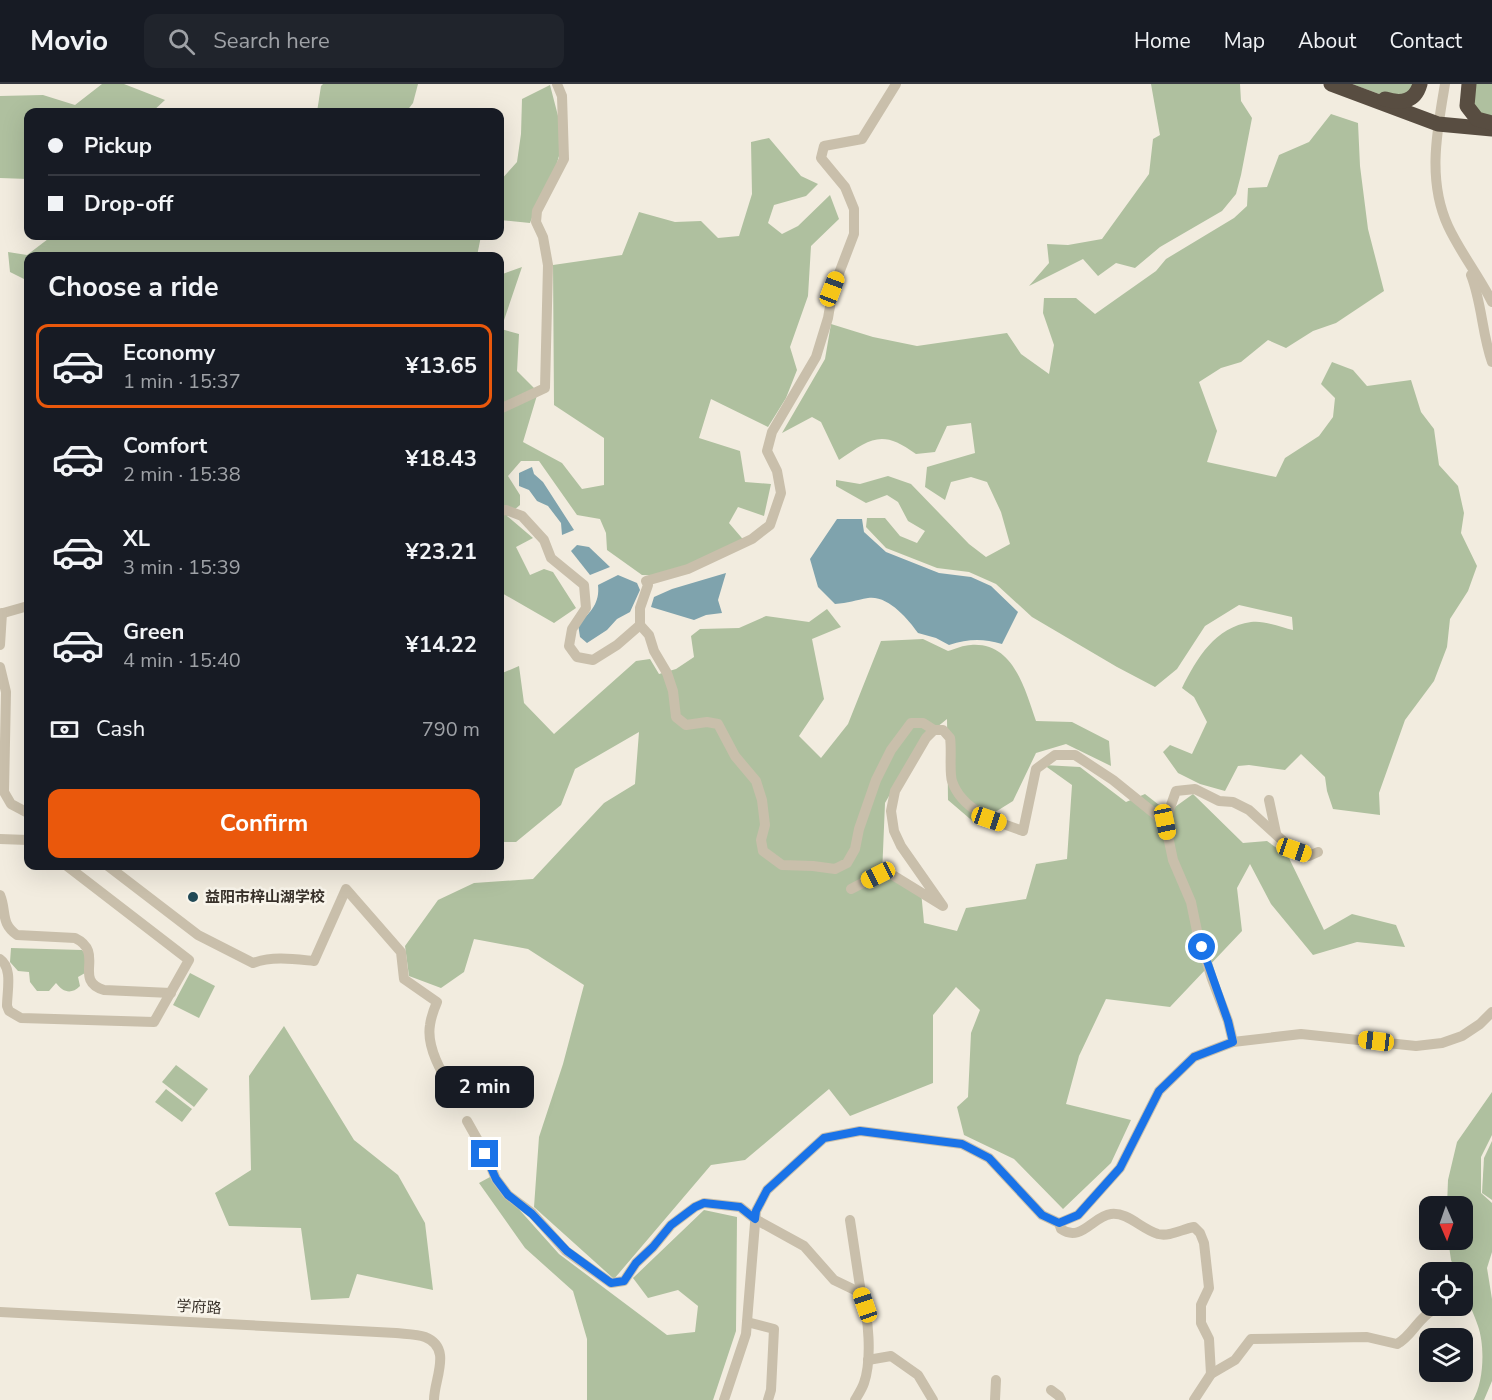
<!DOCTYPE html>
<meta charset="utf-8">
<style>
body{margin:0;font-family:"Nunito Sans","Noto Sans SC",sans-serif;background:#20242c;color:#f1f3f6;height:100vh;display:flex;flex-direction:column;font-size:22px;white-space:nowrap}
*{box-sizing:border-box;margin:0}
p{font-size:20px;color:#9ea1a6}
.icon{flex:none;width:33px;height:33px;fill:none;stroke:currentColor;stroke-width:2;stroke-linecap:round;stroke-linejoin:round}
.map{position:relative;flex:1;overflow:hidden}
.drawer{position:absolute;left:24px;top:168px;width:480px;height:618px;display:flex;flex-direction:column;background:#171b24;border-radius:12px;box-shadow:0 6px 24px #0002}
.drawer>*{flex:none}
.top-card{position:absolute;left:24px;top:24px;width:480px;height:132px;border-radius:12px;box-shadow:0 6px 24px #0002;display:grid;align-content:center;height:132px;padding:0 24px;background:#171b24}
.needle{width:39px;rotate:178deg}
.tools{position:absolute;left:1419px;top:1112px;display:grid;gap:12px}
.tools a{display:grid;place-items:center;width:54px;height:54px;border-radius:12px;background:#171b24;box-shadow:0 6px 24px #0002;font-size:30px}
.end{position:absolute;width:27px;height:27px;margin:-14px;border:8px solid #1a73e8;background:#fff;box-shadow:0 0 0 3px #fff}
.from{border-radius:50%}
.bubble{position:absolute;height:42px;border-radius:12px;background:#171b24;box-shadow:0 6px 24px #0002;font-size:20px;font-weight:700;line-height:42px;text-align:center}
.car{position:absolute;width:18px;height:36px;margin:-18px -9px;border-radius:8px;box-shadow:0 0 4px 2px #0007;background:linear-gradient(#f5c518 24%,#345 0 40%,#f5c518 0 76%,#345 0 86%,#f5c518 0)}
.top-card b{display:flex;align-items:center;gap:21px;height:57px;font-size:22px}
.top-card b+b{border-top:2px solid #363941}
.top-card i{width:15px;height:15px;background:#f1f3f6}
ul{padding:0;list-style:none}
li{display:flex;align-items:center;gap:18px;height:84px;margin:0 12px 9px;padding:0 12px;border:3px solid transparent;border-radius:12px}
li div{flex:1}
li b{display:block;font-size:22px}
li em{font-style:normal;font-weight:700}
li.on{border-color:#ea580c}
li>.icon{width:54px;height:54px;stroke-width:1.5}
h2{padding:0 24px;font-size:27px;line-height:72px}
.pay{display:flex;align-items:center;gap:15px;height:66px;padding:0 24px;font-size:22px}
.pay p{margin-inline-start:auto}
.primary-button{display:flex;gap:12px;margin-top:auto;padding:12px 24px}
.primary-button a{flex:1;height:69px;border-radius:12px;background:#ea580c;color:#fff;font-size:24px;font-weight:700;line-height:69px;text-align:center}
header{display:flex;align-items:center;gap:36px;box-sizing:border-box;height:84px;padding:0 30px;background:#171b24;border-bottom:2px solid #363941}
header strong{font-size:28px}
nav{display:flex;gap:33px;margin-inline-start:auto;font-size:21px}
.search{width:420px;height:54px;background:#20242c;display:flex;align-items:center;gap:15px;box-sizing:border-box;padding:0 21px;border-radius:12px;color:#9ea1a6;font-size:22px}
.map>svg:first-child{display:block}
.green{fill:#afc09f}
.water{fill:#7fa3ad}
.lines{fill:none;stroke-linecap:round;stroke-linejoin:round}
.minor{stroke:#c9bfab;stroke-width:10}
.highway{stroke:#584d41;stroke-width:15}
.route{stroke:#1a73e8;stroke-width:8}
.poi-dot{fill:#214a57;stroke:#f9f5eb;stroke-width:2}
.labels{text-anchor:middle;stroke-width:5;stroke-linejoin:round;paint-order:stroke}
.poi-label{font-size:15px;font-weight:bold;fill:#38312a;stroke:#f9f5eb;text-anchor:start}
.street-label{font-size:15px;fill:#38312a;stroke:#f9f5eb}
</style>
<header>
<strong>Movio</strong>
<div class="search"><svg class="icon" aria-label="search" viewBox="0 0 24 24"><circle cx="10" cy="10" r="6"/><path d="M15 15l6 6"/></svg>Search here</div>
<nav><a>Home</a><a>Map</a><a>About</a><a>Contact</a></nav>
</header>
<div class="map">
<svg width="1492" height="1316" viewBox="0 0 1492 1316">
<rect width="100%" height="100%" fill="#f2ecdf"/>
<!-- green -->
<g class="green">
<path d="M102,0H124L165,16L152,28H28V95L0,94V12L43,11L75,21Z"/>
<path d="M323,0H418L413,19L406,28H317L321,2Z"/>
<path d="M1151,0H1240L1241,17L1252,34L1241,91L1236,110L1222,127L1160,163L1135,184L1116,179L1098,192L1083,175L1029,202L1049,179L1047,160L1068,161L1102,155L1149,90L1153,55L1160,51Z"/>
<path d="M1352,0H1417L1414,7L1390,14Z"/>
<path d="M1472,0H1492V37L1472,26Z"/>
<path d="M550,1L564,55L554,89L540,113L530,139L500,136V97L517,78L521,50L522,15Z"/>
<path d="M1331,30L1358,39L1360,82L1368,145L1384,207L1336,239L1313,247L1286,264L1268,256L1241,278L1221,284L1199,298L1217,347L1207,378L1276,393L1285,374L1319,352L1333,333L1335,314L1321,300L1332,278L1353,286L1367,302L1411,296L1421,328L1434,345L1439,381L1458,402L1464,429L1461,449L1477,482L1468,507L1450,535L1447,563L1434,597L1405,636L1379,709L1380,731L1333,725L1327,707L1325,693L1301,670L1285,686L1249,681L1238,682L1225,707L1200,700L1178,689L1163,668L1170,661L1192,670L1207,638L1194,613L1182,604C1197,574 1215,543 1251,538C1263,536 1281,543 1293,546L1292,533L1239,521L1205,542L1177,585L1155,603L1117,583L1032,533L996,500L969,488L937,484L886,464L866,443L867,434H885L900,452L917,459L925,447L908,437L898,418L887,411L866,419L836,402V396L860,400L888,392L911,400L969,460L986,473L1010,460L1001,428L987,398L971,393L951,398L945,416L925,403L927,383L975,369L971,339L947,342L935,368L916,370C882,345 871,354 839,376L821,338L812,333L782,349L825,275L831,240L873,253L917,262L1007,249L1021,270L1049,290L1054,261L1043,229L1044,214H1076L1095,230L1156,187L1166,175L1234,134L1247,122L1248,104L1267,103L1279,71L1309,58Z"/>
<path d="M769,54L801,92L818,100L806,112L774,121L768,139L782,150L798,142L830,111L839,135L811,162L808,212L790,263L797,286L786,314L768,343L711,315L699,354L740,367L745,398L771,400L764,432L738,423L729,439L747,460L675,492L642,491L607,466L606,449L600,435L577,431L539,377H521L508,392L520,411V421L507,432L533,454L516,463L530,491L544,485L553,488L576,524L554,539L500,508V191L522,183L501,245L519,250L517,287L538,308L523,358L562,379L582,405L604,401V354L554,321L553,181L622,171L639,128L675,138L701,137L718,154L739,152L752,110L751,58Z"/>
<path d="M52,152H481L477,172H28V197L10,188L8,168L27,171Z"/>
<path d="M827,525L841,543L812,555L824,615L799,652L821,674L848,640L881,557L923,555L948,567C955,565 964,561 971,561C1014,558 1025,606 1036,637L1072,638L1109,657L1111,682L1066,660L1036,669L1013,717L976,740L948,716L947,635L921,656L885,719L882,791L921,807L924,839L957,847L966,824L1026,815L1036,780L1067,775L1072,701L1044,681L1080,683L1126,718L1145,710L1168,728L1193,710L1243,759L1267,757L1288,772L1324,846L1352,830L1396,841L1405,863L1357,858L1313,871L1271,820L1250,780L1237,804L1242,847L1170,923L1106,915L1079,972L1066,1020L1131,1036L1111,1079L1063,1125L1014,1075L964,1051L957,1023L968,1013L971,949L980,926L956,903L933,931V999L850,1032L829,1005L745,1076L711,1081L614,1195L534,1123L539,1053L563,980L584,901L528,865L474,855L464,888L441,904L409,892L405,862L438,816L474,799L533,795L604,719L635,700L639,648L575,685L561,721L516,758H500V590L519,582L524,619L554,650L636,577L650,575L659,590L676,585L694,573L691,552L700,545L739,544L766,532L809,538Z"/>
<path d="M11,864L82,866L86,871L85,889L78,893L80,902C71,911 63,908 56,899L49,907H37L30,898L29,888L18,887L10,878Z"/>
<path d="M190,889L215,902L199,934L173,921Z"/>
<path d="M284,942L354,1056L398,1091L425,1139L433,1206L357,1190L349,1214L311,1216L301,1144L229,1142L215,1109L251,1086L249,992Z"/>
<path d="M176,981L208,1005L194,1023L162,998Z"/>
<path d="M166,1005L192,1025L182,1038L155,1018Z"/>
<path d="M1492,1008V1051L1481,1073V1109L1492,1119V1168L1487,1184L1492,1215V1297L1484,1316H1473C1484,1298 1485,1262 1478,1242C1472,1224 1462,1207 1462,1188H1456L1451,1176L1448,1155H1462V1122H1447L1448,1096L1457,1058Z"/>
<path d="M1492,1057V1116L1482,1109L1484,1074Z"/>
<path d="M490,1093L559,1170L667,1251L695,1248L698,1222L678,1206L648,1214L633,1194L704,1126L737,1133L736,1247L713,1316H587V1255L573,1207L525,1164L479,1099Z"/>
</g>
<!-- water -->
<g class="water">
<path d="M532,383L534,390L543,398L574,446L562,451L561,439L548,422L537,417L529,406L519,402V389Z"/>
<path d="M837,435H862L864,448L886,468L939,489L971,493L991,502L1018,528L1002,560C982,554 968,555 949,561L936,554L918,549C908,535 888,511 868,514C856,516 848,519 835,520L818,503L810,475Z"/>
<path d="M577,461L589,463L610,483L590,491L571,467Z"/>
<path d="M726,489L718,516L722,529L706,531L694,536L651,523L654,513L672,505Z"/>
<path d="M618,491L637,499L640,506L630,528L617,535L607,546L587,559L580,553L578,540C591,528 600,519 598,501Z"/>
</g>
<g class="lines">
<!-- minor -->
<g class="minor">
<path d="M896,0L862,55L824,62L821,74L845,103L854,125V150L833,205L828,234L816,273L772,348L767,367L777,387L781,409L770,441L752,455L688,485L646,497L648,501L640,524V541L649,551L654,567L667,589L673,607L676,633L686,641L707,638L718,640L735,672L756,697L762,716L765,741L761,756L763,767L782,781L813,782L835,785L847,779L855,765L859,745L876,696L891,666L911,639H923L934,646"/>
<path d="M1445,0C1437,47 1427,96 1448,142C1460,168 1479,192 1492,218"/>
<path d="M1471,191C1482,219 1482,250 1492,278"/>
<path d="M500,325L545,304L548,181L543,153L536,138L537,127L564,75L562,12L557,0"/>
<path d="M500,427L506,426L522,432L544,456L551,474L584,501L586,524L572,545L569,562L577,573L593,576L617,561L640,541"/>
<path d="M0,530L28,522"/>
<path d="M0,561L2,529"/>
<path d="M0,583L6,608L4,708L11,720L28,729"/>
<path d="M1269,716L1276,749"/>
<path d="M0,755L28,756"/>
<path d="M108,782L198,851L253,879C273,872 293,875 314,877L346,805L401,868L404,895L437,918C434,925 431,933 430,941C426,964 443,991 455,1011"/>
<path d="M851,805L878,791L891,790L943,822L901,762L894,747L891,727L895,707L926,654L934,646H943L950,654C952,665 949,688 952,697C962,727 997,738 1023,747L1036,685L1055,671H1075L1113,696L1165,738"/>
<path d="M0,811C7,828 0,839 17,851L75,854C106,869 72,896 104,906L171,909"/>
<path d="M0,875C13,884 7,907 7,922L9,927L21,934L154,938L189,876L67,782"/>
<path d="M1233,958L1228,937L1212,895L1197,847L1191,818L1173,776L1165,738L1176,707L1195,705L1219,717L1233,718L1249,726L1294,767L1309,772L1318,768"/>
<path d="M467,1037L485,1069L496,1095L508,1111L532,1129L566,1167L611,1199L624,1197L636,1179L653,1163L671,1141L695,1123L704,1119L740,1123L755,1135L804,1162L834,1196L861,1209C869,1232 872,1276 864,1299C862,1305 858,1311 855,1316"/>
<path d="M850,1136L861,1209"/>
<path d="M1059,1139L1061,1145C1081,1159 1093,1132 1111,1130C1128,1128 1141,1145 1158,1150C1170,1153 1182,1145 1194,1143L1200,1149L1204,1159L1209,1204L1201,1221V1239L1209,1255L1211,1290"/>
<path d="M0,1228L396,1249C405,1250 417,1250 425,1253C453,1264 434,1295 434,1316"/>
<path d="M747,1238L774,1245L771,1306L768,1316"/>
<path d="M868,1276L891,1272L918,1291L933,1316"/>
<path d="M1051,1306L1059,1312L1061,1316"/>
<path d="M724,1316L746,1250L756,1127L767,1106L824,1054L860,1047L962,1060L989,1074L1042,1131L1059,1139L1078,1131L1120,1084L1159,1007L1194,973L1233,958L1301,950L1416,962L1442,959L1462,952L1480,940L1492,928"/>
<path d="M995,1316L996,1296"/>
<path d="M1194,1316L1211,1290L1235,1276L1251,1255L1367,1253L1397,1260C1412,1252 1418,1234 1433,1226C1440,1223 1450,1223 1458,1221"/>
</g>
<!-- highway -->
<g class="highway">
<path d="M1331,0L1438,40L1492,45"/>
<path d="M1469,0L1467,22L1477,35L1492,39"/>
<path d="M1385,15C1401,20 1415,18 1420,0"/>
</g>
</g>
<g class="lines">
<!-- route -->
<path class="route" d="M485,1070L496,1095L508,1111L532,1130L567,1167L611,1199L624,1197L636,1179L653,1163L671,1141L695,1123L704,1119L740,1123L755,1135L756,1127L767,1106L824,1054L860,1047L962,1060L989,1074L1042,1131L1059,1139L1078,1131L1120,1084L1159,1007L1194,973L1233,958L1228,937L1202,863"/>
</g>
<!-- markers -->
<circle class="poi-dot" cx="193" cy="813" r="6"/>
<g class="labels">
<!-- poi labels -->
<g class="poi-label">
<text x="205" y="818">益阳市梓山湖学校</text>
</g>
<!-- street labels -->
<g class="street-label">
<text transform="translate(199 1223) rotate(3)" y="5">学府路</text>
</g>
</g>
</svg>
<div class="tools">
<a><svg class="needle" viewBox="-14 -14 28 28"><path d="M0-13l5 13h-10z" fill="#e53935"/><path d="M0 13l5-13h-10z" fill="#9ea1a6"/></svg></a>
<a><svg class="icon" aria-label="locate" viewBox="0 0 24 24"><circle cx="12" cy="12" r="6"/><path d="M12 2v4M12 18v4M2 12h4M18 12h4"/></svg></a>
<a><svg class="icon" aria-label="layers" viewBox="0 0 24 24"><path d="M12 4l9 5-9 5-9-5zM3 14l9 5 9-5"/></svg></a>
</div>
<i class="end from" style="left:1202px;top:863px"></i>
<i class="end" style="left:485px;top:1070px"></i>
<div class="bubble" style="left:435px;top:982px;width:99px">2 min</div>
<i class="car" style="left:832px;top:205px;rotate:21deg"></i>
<i class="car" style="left:989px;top:735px;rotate:109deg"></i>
<i class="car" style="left:1165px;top:738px;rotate:168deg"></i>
<i class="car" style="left:1294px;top:766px;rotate:109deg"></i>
<i class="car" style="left:878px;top:791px;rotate:243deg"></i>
<i class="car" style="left:1376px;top:957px;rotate:277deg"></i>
<i class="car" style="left:865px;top:1221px;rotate:341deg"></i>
<div class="top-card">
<b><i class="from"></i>Pickup</b>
<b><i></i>Drop-off</b>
</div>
<section class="drawer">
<h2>Choose a ride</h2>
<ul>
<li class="on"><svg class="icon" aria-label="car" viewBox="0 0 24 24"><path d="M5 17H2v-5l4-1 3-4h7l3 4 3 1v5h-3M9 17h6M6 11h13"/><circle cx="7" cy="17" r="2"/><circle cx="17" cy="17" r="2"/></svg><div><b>Economy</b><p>1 min · 15:37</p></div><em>¥13.65</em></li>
<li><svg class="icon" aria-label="car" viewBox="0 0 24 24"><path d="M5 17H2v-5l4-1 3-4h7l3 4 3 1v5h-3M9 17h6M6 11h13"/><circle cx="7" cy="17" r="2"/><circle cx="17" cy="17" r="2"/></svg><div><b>Comfort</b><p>2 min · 15:38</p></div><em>¥18.43</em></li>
<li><svg class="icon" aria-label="car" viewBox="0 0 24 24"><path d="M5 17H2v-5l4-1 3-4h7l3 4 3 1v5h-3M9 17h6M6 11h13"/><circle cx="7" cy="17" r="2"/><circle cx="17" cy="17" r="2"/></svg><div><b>XL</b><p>3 min · 15:39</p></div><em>¥23.21</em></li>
<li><svg class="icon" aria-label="car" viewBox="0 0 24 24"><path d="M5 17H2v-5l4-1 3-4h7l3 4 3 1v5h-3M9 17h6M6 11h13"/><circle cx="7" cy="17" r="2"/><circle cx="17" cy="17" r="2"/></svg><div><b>Green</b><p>4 min · 15:40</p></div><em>¥14.22</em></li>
</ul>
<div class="pay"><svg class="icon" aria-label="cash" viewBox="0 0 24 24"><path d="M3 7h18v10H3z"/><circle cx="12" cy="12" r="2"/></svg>Cash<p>790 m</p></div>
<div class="primary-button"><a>Confirm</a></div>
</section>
</div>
